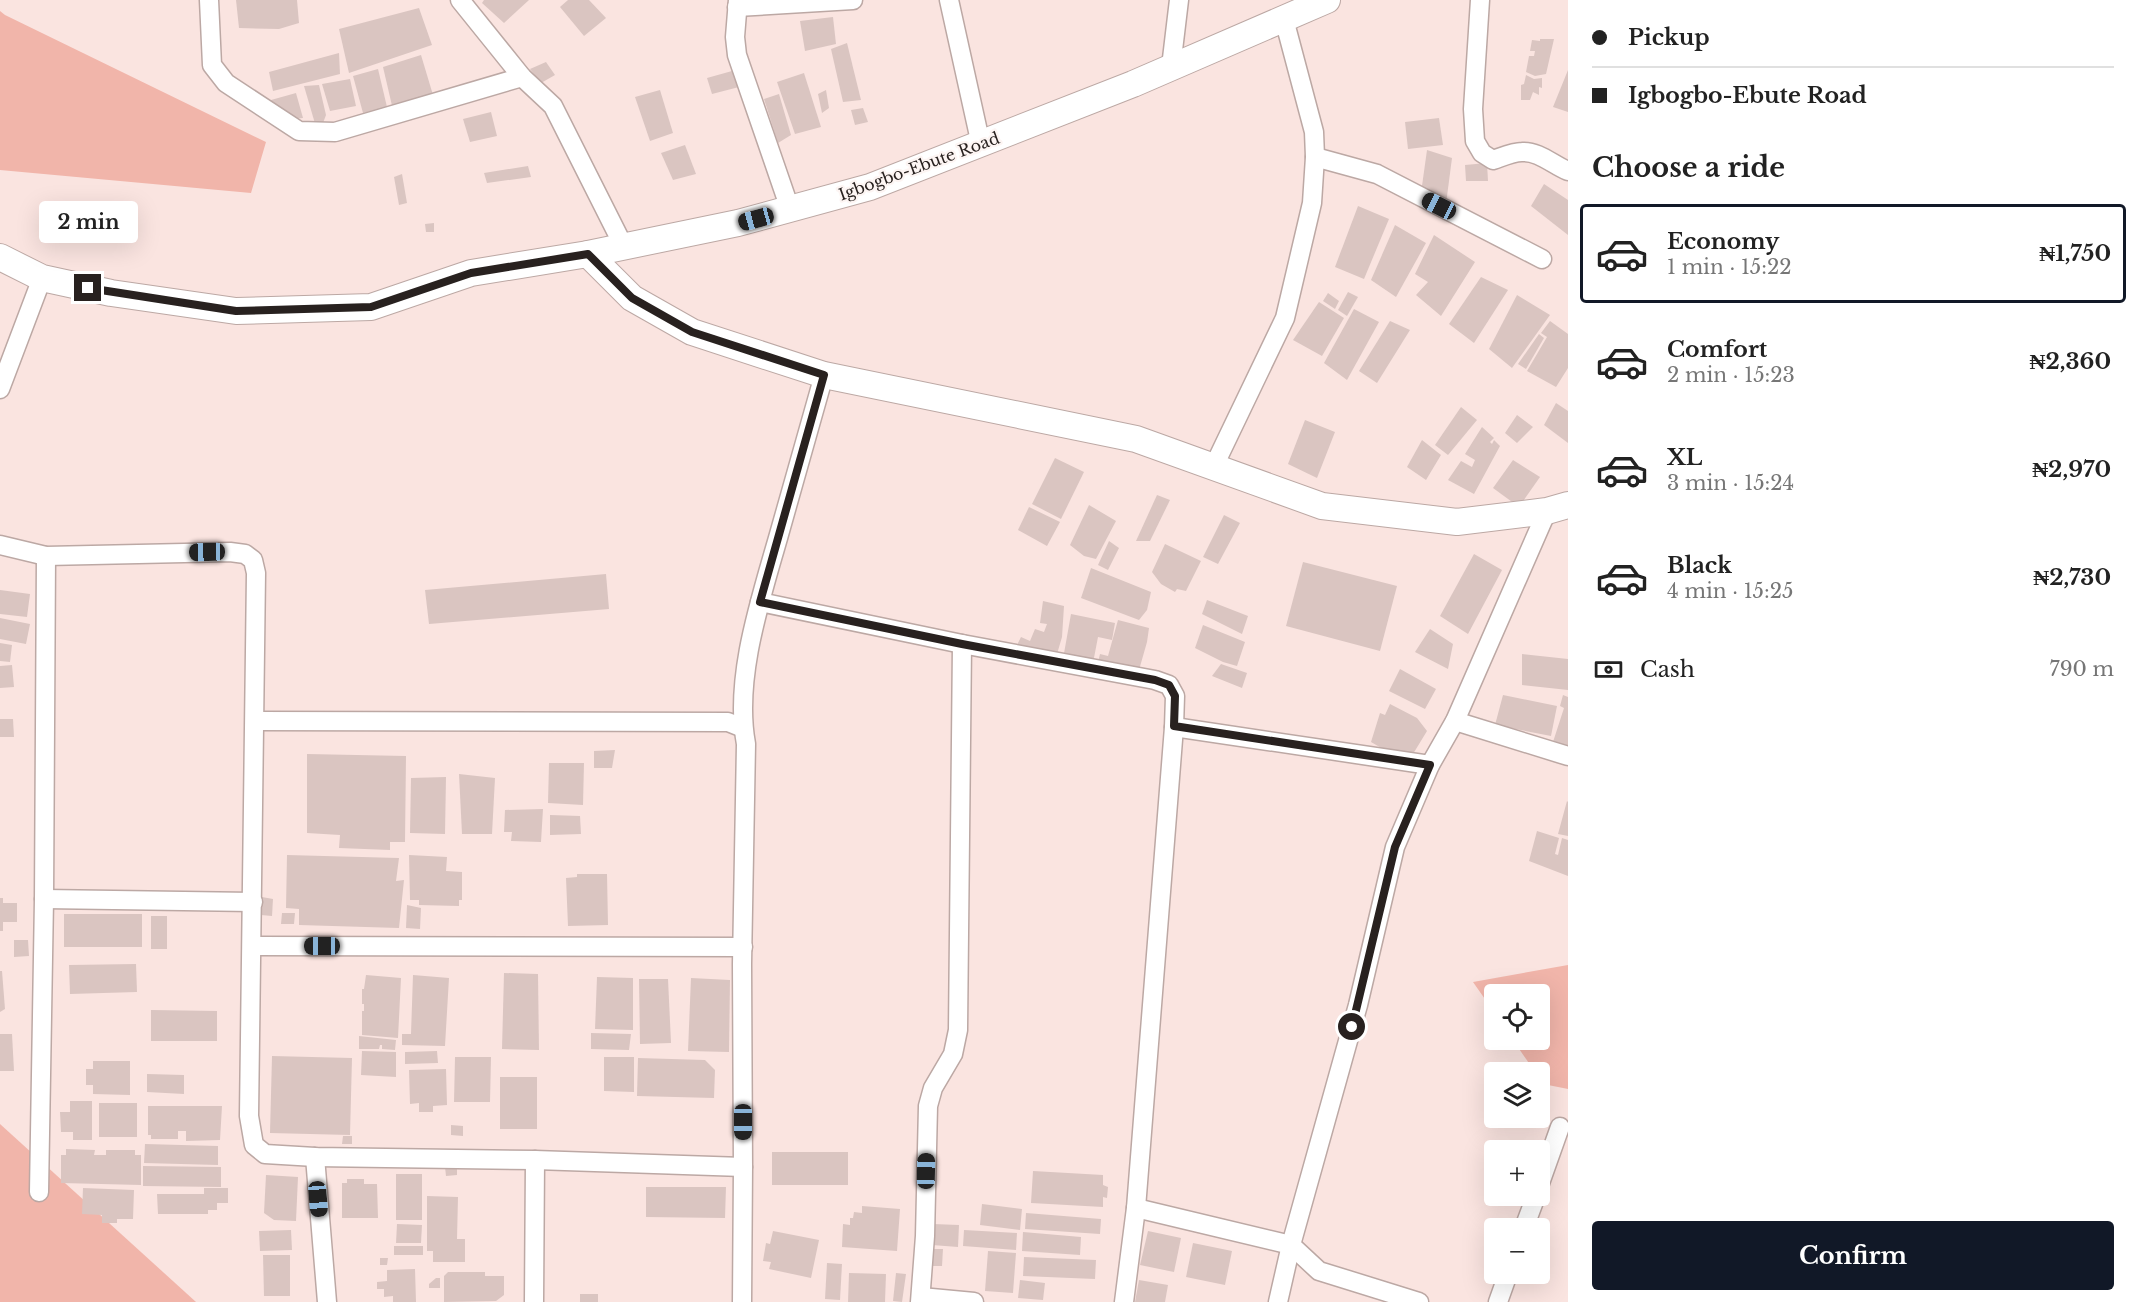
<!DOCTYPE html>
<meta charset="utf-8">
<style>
body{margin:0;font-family:"Libre Baskerville",serif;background:#f6f6f6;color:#222;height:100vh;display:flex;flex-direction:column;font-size:22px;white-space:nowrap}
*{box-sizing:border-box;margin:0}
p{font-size:20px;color:#767676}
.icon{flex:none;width:33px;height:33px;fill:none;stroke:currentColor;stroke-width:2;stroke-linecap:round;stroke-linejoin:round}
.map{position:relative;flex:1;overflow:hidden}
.panel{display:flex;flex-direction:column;background:#fff;width:570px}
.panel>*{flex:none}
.guide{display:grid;align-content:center;height:132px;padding:0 24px;background:#fff}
.fabs{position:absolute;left:1484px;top:984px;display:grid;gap:12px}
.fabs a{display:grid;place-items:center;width:66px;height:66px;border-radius:6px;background:#fff;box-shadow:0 6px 24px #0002;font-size:30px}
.end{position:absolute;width:27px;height:27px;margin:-14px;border:8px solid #28211f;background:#fff;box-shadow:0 0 0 3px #fff}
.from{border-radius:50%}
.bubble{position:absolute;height:42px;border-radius:6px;background:#fff;box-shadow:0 6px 24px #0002;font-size:20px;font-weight:700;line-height:42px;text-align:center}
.car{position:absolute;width:18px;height:36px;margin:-18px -9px;border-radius:8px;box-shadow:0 0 4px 2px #0007;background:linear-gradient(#222 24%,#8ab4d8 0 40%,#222 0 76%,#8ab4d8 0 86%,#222 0)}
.guide b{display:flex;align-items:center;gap:21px;height:57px;font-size:22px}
.guide b+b{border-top:2px solid #e0e0e0}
.guide i{width:15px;height:15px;background:#222}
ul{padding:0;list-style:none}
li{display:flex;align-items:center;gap:18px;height:99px;margin:0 12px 9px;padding:0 12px;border:3px solid transparent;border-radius:6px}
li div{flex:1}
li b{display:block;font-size:22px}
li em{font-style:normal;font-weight:700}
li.current{border-color:#111827}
li>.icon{width:54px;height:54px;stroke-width:1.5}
h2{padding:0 24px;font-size:27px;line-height:72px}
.pay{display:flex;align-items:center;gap:15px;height:66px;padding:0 24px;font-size:22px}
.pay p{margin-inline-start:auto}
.button{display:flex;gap:12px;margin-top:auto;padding:12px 24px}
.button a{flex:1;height:69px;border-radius:6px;background:#111827;color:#fff;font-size:24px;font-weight:700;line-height:69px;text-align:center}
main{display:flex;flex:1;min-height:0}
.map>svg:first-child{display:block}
.green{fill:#f1b5aa}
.building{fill:#dac5c1}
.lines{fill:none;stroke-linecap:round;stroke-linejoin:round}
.street-casing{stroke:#bca8a4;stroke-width:21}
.secondary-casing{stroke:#bca8a4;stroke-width:28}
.street{stroke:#fff;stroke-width:18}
.secondary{stroke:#fff;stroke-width:26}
.route{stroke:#28211f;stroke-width:8}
.labels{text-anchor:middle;stroke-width:4.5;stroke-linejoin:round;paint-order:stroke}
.street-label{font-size:16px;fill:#28211f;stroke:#fdf5f3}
</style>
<main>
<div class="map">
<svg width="1568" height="1302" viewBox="0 0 1568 1302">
<rect width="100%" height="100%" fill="#fae4e0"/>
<!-- green -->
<g class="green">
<path d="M0,11L5,15L266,142L251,193L0,170Z"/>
<path d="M1568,965V1089L1543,1084L1539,1078V1072H1535L1513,1040H1539V994H1494V1012L1473,982Z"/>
<path d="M0,1124L196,1302H0Z"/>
</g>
<!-- building -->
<g class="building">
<path d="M236,0H297L299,23L279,29L239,28Z"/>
<path d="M484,0H529L504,23L482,3Z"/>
<path d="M568,0H589L606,18L584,36L560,7Z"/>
<path d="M419,8L432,45L349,73L339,29Z"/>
<path d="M833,17L836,44L805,51L800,21Z"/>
<path d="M1540,39H1554L1546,74L1535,76L1526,72L1529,56H1534L1535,51H1530L1532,40L1540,41Z"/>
<path d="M847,43L861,100L843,102L831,49Z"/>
<path d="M339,53L340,74L273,91L269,72Z"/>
<path d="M421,55L433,95L393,110L383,67Z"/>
<path d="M546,62L555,75L541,83L530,69Z"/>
<path d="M378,69L387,107L363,113L353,76Z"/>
<path d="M1568,70V112L1553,107Z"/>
<path d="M732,71L739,87L712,94L707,78Z"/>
<path d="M804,73L821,127L795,134L777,82Z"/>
<path d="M1526,75L1534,79L1542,78V88L1539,87V95L1533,92L1530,100H1521V85L1524,84Z"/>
<path d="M350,79L356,106L330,111L322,84Z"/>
<path d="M319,85L326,115L323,123L316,127L304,86Z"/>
<path d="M660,90L673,133L650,141L635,97Z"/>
<path d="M826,90L829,108L822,113L818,94Z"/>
<path d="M296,93L303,118L282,120L274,110L271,100Z"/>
<path d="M779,94L791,135L778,143L764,99Z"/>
<path d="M863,108L868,122L855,125L851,110Z"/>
<path d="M491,112L497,136L470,142L463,119Z"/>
<path d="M1439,118L1443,145L1408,149L1405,122Z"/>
<path d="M685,145L696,174L673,180L661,153Z"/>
<path d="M1427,150L1452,158L1446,204L1421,193Z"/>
<path d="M1487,163L1488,181H1466L1465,165Z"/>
<path d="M528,166L531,177L487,183L484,173Z"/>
<path d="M402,174L407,203L399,205L394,177Z"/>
<path d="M1544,184L1568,200V235L1531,206Z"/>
<path d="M1358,206L1389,219L1364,279L1335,267Z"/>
<path d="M434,223V232H426L425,224Z"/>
<path d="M1395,225L1426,243L1396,297L1371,280Z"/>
<path d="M1434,235L1475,262L1441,316L1416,295L1428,282L1415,274Z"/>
<path d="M1481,277L1508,290L1474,343L1449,324Z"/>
<path d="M1348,292L1358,297L1347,316L1338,310Z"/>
<path d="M1328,293L1339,301L1335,309L1323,301Z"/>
<path d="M1517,295L1550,315L1512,368L1489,349Z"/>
<path d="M1319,302L1344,318L1322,356L1293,340Z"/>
<path d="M1354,309L1379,322L1347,380L1324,363Z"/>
<path d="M1390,321L1410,330L1377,383L1359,371Z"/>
<path d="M1550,321L1568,334V368L1556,387L1527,371L1547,337L1541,333Z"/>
<path d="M1539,334L1544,338L1526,369L1518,364Z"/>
<path d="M1556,403L1568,411V443L1544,425Z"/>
<path d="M1461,407L1477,420L1448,455L1435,445Z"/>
<path d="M1517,415L1533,427L1517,443L1505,433Z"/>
<path d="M1305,420L1335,432L1317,478L1288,464Z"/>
<path d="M1482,427L1494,438L1490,442L1492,444L1494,440L1500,446L1474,494L1448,480L1461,461L1472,467L1475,460L1465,454Z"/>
<path d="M1422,440L1441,455L1426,480L1407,467Z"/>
<path d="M1055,458L1084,472L1061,519L1032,504Z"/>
<path d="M1513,460L1540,477L1519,507L1493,488Z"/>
<path d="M1157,495L1170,500L1150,541H1136Z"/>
<path d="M1089,505L1116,521L1096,559L1084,556L1070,545Z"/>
<path d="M1029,507L1060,522L1047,546L1018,530Z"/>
<path d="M1224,515L1240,523L1218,564L1203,557Z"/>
<path d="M1109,541L1119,548L1108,570L1098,565Z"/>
<path d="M1165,544L1201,561L1186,591L1177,589L1175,592L1161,584L1152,572Z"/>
<path d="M1474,554L1502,570L1468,634L1440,616Z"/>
<path d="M1303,562L1397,586L1380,651L1286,626Z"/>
<path d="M1091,568L1151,592L1147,610L1139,620L1081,598Z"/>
<path d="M606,574L609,609L429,624L425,590Z"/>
<path d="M0,590L30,594L27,617L0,614Z"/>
<path d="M1207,600L1248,616L1242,634L1202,614Z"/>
<path d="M1043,601L1064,606L1062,637L1057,654L1016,647L1021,637L1030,641L1035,629L1044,632L1047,624L1040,623Z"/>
<path d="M1071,614L1115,623L1112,640L1098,637L1093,663L1063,659Z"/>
<path d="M0,618L30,624L26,644L0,639Z"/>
<path d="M1118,620L1149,628L1147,642L1139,670L1098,662L1100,654L1108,656Z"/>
<path d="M1203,625L1245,642L1237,666L1223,662L1195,648Z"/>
<path d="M1430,629L1453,644L1448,669L1415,652Z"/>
<path d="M0,643L12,645L10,662L0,661Z"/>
<path d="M1522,654L1568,659V690L1522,685Z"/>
<path d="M1221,664L1247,673L1242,688L1212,676Z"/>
<path d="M12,665L14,687L0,688V666Z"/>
<path d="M1400,669L1436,689L1425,709L1389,691Z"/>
<path d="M1503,695L1557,706L1551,736L1495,725Z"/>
<path d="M1563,695L1568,697V746L1553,742L1564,708L1560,706Z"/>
<path d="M1390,704L1417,718L1427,731L1413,754L1404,761L1371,742L1380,713L1385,715Z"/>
<path d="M0,719H13L14,737H0Z"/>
<path d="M615,750L612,768H594V751Z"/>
<path d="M307,754L406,756L405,842H390V850L339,848L340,835L307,833Z"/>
<path d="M549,763H584L583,805L548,803Z"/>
<path d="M459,774L495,778L492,834H462Z"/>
<path d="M446,777L445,834L410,833L411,778Z"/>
<path d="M1567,801L1568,802V836L1558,834Z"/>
<path d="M543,809L541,842L511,841L512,832H504L505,810Z"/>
<path d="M550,815L580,816L581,834L550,835Z"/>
<path d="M1537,831L1559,838L1555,854L1558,855L1562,838L1568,840V876L1529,861Z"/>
<path d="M287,855L399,858L396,881L404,880L399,928L299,925V909L286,908Z"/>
<path d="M409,855L447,857L446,871L462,872V900H459V906L419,905V900H410Z"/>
<path d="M577,874H607L608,925L568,926L566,878L577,877Z"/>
<path d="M262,897L273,899L272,916L261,915Z"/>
<path d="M0,898H3V903H17V922H3V931H0Z"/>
<path d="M407,905L421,908L420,929L406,928Z"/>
<path d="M282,913H295L294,924H281Z"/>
<rect x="64" y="914" width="78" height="33"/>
<rect x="151" y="916" width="16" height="33"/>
<path d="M14,940H28L29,956L14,957Z"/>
<path d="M136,964L137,992L70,994L69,965Z"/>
<path d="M0,971H2L5,1009L0,1012Z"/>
<path d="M504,973L538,974L539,1050L502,1049Z"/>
<path d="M366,975L401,978L398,1038L362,1035V1011H364V1004H362V989H364Z"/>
<path d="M413,975L449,978L445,1046L402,1045V1034H411Z"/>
<path d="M597,977L633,978V1030L595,1029Z"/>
<path d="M691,978L730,980L729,1052L688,1051Z"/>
<path d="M639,979H668L671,1043L640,1044Z"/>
<path d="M151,1010L217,1011V1041H151Z"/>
<path d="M591,1033L631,1034L629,1050L591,1049Z"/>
<path d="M0,1034H12L14,1071H0Z"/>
<path d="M359,1036L396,1040L395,1050L382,1049V1045H380L379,1049H359Z"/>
<path d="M362,1051L396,1052V1077L361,1075Z"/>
<path d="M437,1051L438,1063L405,1064V1052Z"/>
<path d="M272,1056L352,1058L350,1135L270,1133Z"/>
<path d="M455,1057H491L490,1102H454Z"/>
<path d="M604,1057H634V1092L604,1091Z"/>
<path d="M638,1058L705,1060L715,1070L714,1098L637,1096Z"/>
<path d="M93,1061H130V1095L93,1094V1085H86V1069H93Z"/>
<path d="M446,1069L447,1105L433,1106V1112H419V1103L410,1104L409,1070Z"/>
<path d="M147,1074L184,1075V1094L147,1092Z"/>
<rect x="500" y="1077" width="37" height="52"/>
<path d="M70,1101H92V1140H73V1132H61L60,1112H70Z"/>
<rect x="99" y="1103" width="38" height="34"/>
<path d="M148,1106H222L220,1140L186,1141V1131H178V1139H151V1135H148Z"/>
<path d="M451,1125L463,1126V1136L451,1135Z"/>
<path d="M343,1136H352V1144H342Z"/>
<path d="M145,1144L218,1146V1165L144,1163Z"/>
<path d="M66,1149L95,1150L94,1155H106V1150H135V1155H141V1185L61,1183V1155H66Z"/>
<rect x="772" y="1152" width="76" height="33"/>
<path d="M143,1166L221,1167V1187L143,1186Z"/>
<path d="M445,1167H457V1175L446,1176Z"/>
<path d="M1033,1171L1103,1175V1185L1108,1187L1107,1198L1103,1197V1207L1031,1203Z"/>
<rect x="396" y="1174" width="26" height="46"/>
<path d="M266,1175L298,1177L296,1221L274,1220L264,1213Z"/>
<path d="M347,1179H364V1184H377L378,1218H342V1183H347Z"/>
<path d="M646,1187H726L725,1218L646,1217Z"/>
<path d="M83,1188L134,1190L133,1219H117V1223H102V1215L82,1214Z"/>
<path d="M204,1188H228V1203H217V1210H208V1214H158L157,1194H204Z"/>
<path d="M427,1196L458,1197L457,1239H465V1262H433V1251H427Z"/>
<path d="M982,1204L1022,1209L1020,1230L980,1225Z"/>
<path d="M862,1206L900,1209L897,1251L842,1247L843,1224L850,1225V1218H853L854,1212L862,1213Z"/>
<path d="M1026,1213L1101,1219L1100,1234L1025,1229Z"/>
<path d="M397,1224L422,1225L421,1243H396Z"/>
<path d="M933,1224L959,1225L958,1247L932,1245Z"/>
<path d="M291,1230L292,1250L260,1251L259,1231Z"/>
<path d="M964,1230L1017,1233L1016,1250L963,1246Z"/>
<path d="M773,1231L819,1240L811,1278L769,1269L771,1262L763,1261L766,1243L770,1244Z"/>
<path d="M1148,1231L1181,1238L1174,1272L1140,1265Z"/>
<path d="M1023,1232L1081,1237L1080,1255L1022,1251Z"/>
<path d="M1193,1243L1232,1251L1225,1285L1186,1277Z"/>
<rect x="394" y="1246" width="29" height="9"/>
<path d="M928,1249H943L942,1266H928Z"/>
<path d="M988,1251L1016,1253L1013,1293L985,1291Z"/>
<path d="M263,1255H290V1296H264Z"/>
<path d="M1024,1257L1096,1260L1095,1279L1023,1276Z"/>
<path d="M380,1258H388L387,1265H380Z"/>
<path d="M827,1263L842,1264L840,1300L825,1299Z"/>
<path d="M415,1269L416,1302H393V1296L384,1297V1289H377V1282L387,1281V1270Z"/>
<path d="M448,1272H485V1276H504V1295L496,1301L444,1302V1276Z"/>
<path d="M849,1273L886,1274L885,1302H848Z"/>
<path d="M896,1273L906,1274L902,1302L893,1301Z"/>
<path d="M436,1278H440V1288H429V1284Z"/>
<path d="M1020,1280L1045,1283L1043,1300L1018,1298Z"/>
<path d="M1139,1280L1168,1285L1165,1302H1135Z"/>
<rect x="580" y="1294" width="18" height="8"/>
</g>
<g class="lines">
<defs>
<g id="street">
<path d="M209,0L212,65L226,83L299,131L335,132L522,77"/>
<path d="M460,0L522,77L553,106L624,247"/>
<path d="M738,0L735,37L737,55L790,209"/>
<path d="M949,0L981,145"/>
<path d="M1480,0L1473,109L1475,141L1482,153L1493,160C1502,157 1513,152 1522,152C1539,151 1553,165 1568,171"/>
<path d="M737,7L853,0"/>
<path d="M1171,67L1179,0"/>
<path d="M1315,157L1377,174L1542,259"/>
<path d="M0,389L42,278"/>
<path d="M1214,466L1285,318L1312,203L1315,157L1314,132L1284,19"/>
<path d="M0,545L46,556L230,552L245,554L253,560L256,573L249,1116L254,1145L265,1154L315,1157L535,1160L743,1167"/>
<path d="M760,602L962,644L1155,680L1169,685L1175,696L1174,727L1136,1208L1124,1302"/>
<path d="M255,721L728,722L743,728"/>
<path d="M1455,721L1568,756"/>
<path d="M1174,727L1430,765"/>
<path d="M44,899L253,902"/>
<path d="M252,946L743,947"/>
<path d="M315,1157L327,1302"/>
<path d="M1539,1186L1560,1127"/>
<path d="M39,1192L44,899L46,556"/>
<path d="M1136,1208L1291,1245L1319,1271L1419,1302"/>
<path d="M1524,1228L1536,1196"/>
<path d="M921,1297L974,1302"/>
<path d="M534,1302L535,1160"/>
<path d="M742,1302L743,1167L742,964L746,744C734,679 760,601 778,538C793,484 808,430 824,375"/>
<path d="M920,1302L925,1236L928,1106L933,1088L953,1054L958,1030L962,644"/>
<path d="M1278,1302L1291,1245L1358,1005L1395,847L1430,765L1455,721L1547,511"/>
<path d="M1498,1302L1508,1274"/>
</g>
<g id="secondary">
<path d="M588,254L632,298L692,332L824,375L1136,439L1322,506L1457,522L1547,511L1568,505"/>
<path d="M0,257L42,278L111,293L236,311L371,307L471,273L588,254L738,223L870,187L1133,84L1327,0"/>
</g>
</defs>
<!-- street casing -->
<use href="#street" class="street-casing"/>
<!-- secondary casing -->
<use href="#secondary" class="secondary-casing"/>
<!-- street -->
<use href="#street" class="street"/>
<!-- secondary -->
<use href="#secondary" class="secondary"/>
</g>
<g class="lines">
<!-- route -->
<path class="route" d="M88,288L236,311L371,307L471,273L588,254L632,298L692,332L824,375L760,602L962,644L1155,680L1169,685L1175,696L1174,726L1430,765L1395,847L1352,1027"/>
</g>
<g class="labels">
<!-- street labels -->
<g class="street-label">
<text transform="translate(919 166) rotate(-20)" y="6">Igbogbo-Ebute Road</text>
</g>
</g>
</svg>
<div class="fabs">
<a><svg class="icon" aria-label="locate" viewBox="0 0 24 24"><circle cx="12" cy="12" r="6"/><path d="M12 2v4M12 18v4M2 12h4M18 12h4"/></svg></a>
<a><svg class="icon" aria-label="layers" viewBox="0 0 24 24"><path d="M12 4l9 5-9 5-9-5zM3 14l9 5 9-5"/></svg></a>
<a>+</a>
<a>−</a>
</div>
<i class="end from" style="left:1352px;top:1027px"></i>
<i class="end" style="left:88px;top:288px"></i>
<div class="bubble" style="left:39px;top:201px;width:99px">2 min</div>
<i class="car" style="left:1439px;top:206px;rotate:297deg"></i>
<i class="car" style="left:756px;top:219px;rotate:255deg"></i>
<i class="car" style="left:207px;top:552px;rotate:269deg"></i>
<i class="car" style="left:322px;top:946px;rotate:270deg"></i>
<i class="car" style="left:743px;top:1122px;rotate:180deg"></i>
<i class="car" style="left:926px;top:1171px;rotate:1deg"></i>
<i class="car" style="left:318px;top:1199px;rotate:175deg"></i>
</div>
<section class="panel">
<div class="guide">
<b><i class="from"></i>Pickup</b>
<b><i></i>Igbogbo-Ebute Road</b>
</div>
<h2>Choose a ride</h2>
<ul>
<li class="current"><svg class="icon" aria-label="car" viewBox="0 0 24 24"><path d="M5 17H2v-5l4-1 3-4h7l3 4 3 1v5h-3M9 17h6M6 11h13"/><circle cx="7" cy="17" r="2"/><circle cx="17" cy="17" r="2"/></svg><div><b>Economy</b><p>1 min · 15:22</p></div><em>₦1,750</em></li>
<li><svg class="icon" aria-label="car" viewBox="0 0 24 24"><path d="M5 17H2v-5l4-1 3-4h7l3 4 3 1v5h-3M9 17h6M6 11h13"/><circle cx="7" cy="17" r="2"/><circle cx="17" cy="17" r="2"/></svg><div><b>Comfort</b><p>2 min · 15:23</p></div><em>₦2,360</em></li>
<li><svg class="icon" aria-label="car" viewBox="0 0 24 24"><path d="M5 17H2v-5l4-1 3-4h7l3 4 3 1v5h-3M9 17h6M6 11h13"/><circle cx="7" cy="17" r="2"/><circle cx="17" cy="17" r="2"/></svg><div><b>XL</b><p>3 min · 15:24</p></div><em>₦2,970</em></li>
<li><svg class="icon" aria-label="car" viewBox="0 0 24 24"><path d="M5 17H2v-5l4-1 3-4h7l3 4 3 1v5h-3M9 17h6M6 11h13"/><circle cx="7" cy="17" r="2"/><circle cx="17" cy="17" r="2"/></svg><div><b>Black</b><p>4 min · 15:25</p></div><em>₦2,730</em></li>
</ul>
<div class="pay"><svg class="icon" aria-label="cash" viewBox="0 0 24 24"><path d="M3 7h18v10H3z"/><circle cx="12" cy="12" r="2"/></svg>Cash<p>790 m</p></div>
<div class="button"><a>Confirm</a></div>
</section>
</main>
